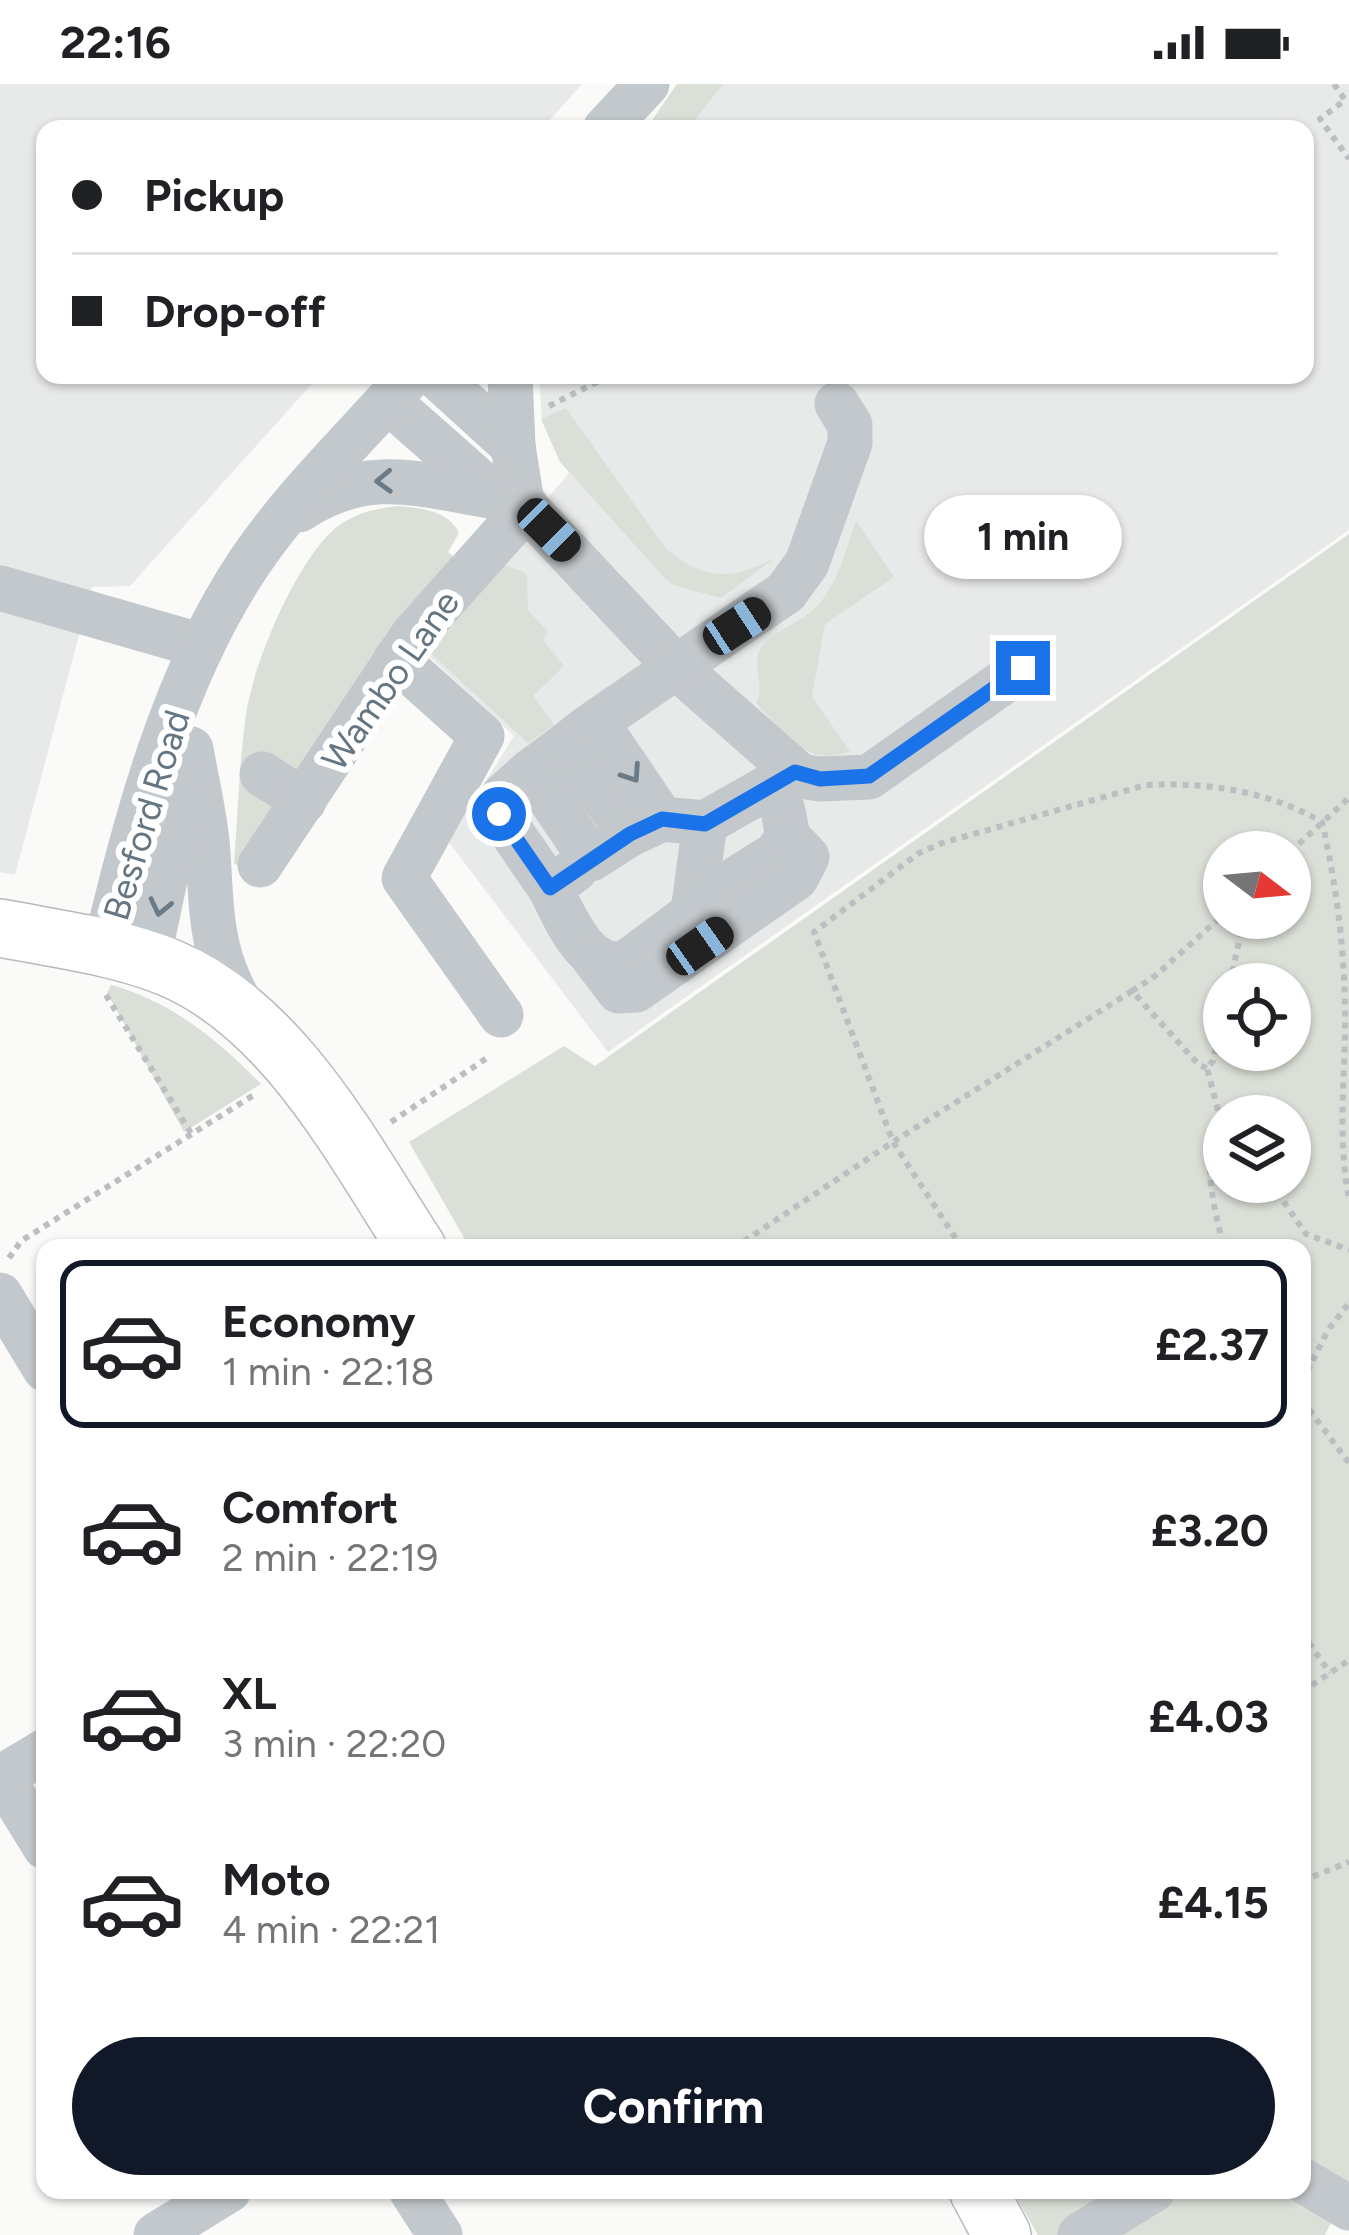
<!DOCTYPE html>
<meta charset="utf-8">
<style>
body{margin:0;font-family:Figtree,sans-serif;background:#f2f2f2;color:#202124;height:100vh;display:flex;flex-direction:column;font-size:45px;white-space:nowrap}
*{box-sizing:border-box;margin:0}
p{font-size:39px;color:#757577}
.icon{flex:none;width:66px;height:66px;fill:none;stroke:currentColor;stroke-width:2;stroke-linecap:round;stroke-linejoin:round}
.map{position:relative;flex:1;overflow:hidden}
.side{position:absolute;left:36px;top:1155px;width:1275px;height:960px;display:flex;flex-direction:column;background:#fff;border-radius:24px;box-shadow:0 3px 9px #0004}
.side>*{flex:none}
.hud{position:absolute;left:36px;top:36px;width:1278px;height:264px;border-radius:24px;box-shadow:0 3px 9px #0004;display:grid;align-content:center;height:264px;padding:0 36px;background:#fff}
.needle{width:78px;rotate:106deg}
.controls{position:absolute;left:1203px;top:747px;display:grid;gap:24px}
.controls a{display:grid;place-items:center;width:108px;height:108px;border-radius:50%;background:#fff;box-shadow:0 3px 9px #0004;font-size:60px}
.end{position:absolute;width:54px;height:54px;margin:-27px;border:15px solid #1a73e8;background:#fff;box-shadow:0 0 0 6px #fff}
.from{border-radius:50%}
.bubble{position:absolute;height:84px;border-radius:42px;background:#fff;box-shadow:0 3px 9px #0004;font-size:39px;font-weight:700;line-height:84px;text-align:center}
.car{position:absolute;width:36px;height:72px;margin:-36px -18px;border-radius:15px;box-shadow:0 0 9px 3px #0007;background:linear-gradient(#222 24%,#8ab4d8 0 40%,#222 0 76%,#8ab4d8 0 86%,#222 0)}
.hud b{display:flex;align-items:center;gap:42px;height:114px;font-size:45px}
.hud b+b{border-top:3px solid #e0e0e0}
.hud i{width:30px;height:30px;background:#202124}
ul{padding:21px 0 0;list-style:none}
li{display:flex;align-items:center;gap:36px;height:168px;margin:0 24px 18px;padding:0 12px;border:6px solid transparent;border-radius:24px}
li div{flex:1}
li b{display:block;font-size:45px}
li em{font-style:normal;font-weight:700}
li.selected{border-color:#111827}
li>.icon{width:108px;height:108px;stroke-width:1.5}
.cta{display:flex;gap:24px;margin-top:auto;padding:24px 36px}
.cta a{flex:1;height:138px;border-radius:72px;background:#111827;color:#fff;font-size:48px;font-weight:700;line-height:138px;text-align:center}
.status{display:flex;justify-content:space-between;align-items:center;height:84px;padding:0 60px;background:#fff;direction:ltr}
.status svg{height:33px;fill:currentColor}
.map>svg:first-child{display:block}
.built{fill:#e8e9e9}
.green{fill:#dadfd7;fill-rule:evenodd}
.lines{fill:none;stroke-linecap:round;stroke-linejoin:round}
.major-casing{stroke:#b5babe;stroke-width:60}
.path{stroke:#bbbfc2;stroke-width:6;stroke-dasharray:6 6;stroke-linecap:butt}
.minor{stroke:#c3c8cc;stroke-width:45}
.major{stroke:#fff;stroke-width:57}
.oneway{stroke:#6a7a87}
.route{stroke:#1a73e8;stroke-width:15}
.labels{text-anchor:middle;stroke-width:12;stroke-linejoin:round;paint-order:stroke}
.street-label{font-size:36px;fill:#657683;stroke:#fff}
</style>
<div class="status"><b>22:16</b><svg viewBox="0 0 49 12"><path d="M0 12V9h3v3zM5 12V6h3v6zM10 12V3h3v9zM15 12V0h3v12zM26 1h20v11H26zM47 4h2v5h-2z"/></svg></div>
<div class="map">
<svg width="1349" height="2151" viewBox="0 0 1349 2151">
<rect width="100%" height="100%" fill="#fafaf8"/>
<!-- built -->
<g class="built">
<path d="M0,0H582L542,45H45V291H320L130,502L92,503L15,791L0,788Z"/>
<path d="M677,0H1349V446L608,968L448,757L514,652L420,564L570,388L542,337L539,291H1305V45H646Z"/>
</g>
<!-- green -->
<g class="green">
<path d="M677,0H723L688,45H646Z"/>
<path d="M566,324L666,465C706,497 728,496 774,475L721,514L673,501L663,492L560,378L541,335Z"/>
<path d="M399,422C421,424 449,427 459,449L448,468L459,477L277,725L242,784L234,779C238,730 239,680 246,631C253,580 297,474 338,442C356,429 377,424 399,422Z"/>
<path d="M856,437L894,493L825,540L812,612L850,668C802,682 786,650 756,619C766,601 750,580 761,564C771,549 794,541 808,530C837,508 844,470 856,437Z"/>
<path d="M1349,450V2102L1325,2151H1038L1012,2106H1302V1164H470L409,1058L564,962L595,982ZM1224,768H1290V834H1224ZM1224,900H1290V966H1224ZM1224,1032H1290V1098H1224Z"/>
<path d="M503,480L527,490L528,526L548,548L543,556L564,582L533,612L554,641L528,659L425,564Z"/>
<path d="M111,901C171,917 219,957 261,1000L184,1048L107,909Z"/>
</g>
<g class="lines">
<defs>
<g id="major">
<path d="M0,844C57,855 116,862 170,884C285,933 352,1065 417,1164"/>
<path d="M978,2106L1002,2151"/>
</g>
</defs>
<!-- major casing -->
<use href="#major" class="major-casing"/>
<!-- path -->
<g class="path">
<path d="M1334,0L1345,16L1320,35L1349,75"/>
<path d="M549,322L599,297"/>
<path d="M1290,768L1349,714"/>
<path d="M1230,900L1244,834"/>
<path d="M1132,907L1155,892L1224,830"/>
<path d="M106,911L192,1051"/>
<path d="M391,1038L490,972"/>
<path d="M1221,1038C1199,1074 1215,1126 1224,1164"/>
<path d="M1221,1038L1207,984L1213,977L1224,927"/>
<path d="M1270,1098L1306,1150L1349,1166"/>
<path d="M734,1164L893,1058L1132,907L1199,981L1207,984"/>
<path d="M962,1164L893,1058L814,848L919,769L942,759L1146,701C1208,698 1268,707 1322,738C1338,808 1346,877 1345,948C1344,1004 1338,1059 1349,1114"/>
<path d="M9,1174L21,1157L257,1009"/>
<path d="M1302,1298L1328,1246L1349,1219"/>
<path d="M1302,1316L1349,1379"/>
<path d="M1302,1549L1330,1589"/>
<path d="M1302,1608L1349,1576"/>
<path d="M1302,1797L1349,1778"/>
</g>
<!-- minor -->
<g class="minor">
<path d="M605,45L647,0"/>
<path d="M435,291L513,362L522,419"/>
<path d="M510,291L513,362"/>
<path d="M388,317L498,414L522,419L675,582L800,692L820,695L869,693L1023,584"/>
<path d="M299,426C368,380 421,401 495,413"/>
<path d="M0,504L202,562"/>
<path d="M396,575L482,652L404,794L501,931"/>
<path d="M589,643L566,661L630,750L656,738"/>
<path d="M566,661L531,687L591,775L630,750"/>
<path d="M191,665C197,700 206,735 208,769C212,834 211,877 249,933"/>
<path d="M531,687L503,712L499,730L550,804L575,786"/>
<path d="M795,688L705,739L662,735L596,638L786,508L807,479L850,359V341L837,320"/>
<path d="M262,690L304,717"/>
<path d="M260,781L413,551L527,423"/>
<path d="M550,804C565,833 586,889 626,879L689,832L694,821L705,739"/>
<path d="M694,821L776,770L788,753L783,727"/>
<path d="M105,864C137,732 173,593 249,479C295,411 357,352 411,291"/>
<path d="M593,873L619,907L636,906L796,794L807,773L788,753"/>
<path d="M148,876L186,696"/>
<path d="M0,1211L45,1285"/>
<path d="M2,1693L45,1763"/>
<path d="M0,1694L45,1667"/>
<path d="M1302,2096L1349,2124"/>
<path d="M411,2106L440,2151"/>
<path d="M156,2151L229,2106"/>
<path d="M1080,2151L1153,2106"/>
</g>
<!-- major -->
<use href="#major" class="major"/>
</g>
<!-- one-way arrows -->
<defs><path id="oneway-chevron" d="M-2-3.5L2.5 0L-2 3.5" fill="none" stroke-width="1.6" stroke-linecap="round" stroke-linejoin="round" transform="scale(3)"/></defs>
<g class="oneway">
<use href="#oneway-chevron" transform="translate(384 397) rotate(178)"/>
<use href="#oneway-chevron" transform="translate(632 690) rotate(56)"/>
<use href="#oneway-chevron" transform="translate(160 823) rotate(103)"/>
</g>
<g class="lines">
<!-- route -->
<path class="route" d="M499,730L550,804L630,750L662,735L705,740L795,688L820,695L869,692L1023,584"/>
</g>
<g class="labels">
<!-- street labels -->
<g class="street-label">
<text transform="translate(390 596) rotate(-55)" y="13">Wambo Lane</text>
<text transform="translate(146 731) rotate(-73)" y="13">Besford Road</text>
</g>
</g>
</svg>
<div class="controls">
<a><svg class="needle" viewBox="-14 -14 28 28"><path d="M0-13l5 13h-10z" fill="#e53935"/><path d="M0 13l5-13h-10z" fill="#757577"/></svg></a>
<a><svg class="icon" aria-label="locate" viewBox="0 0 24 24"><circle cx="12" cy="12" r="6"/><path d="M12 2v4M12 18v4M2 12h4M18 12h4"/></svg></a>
<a><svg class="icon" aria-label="layers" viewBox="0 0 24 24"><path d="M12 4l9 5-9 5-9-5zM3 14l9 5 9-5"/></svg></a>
</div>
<i class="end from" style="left:499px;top:730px"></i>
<i class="end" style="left:1023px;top:584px"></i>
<div class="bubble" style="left:924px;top:411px;width:198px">1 min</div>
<i class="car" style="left:549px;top:446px;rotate:135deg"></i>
<i class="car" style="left:737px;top:542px;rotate:57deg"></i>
<i class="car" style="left:700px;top:862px;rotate:55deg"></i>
<div class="hud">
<b><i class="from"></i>Pickup</b>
<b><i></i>Drop-off</b>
</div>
<section class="side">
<ul>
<li class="selected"><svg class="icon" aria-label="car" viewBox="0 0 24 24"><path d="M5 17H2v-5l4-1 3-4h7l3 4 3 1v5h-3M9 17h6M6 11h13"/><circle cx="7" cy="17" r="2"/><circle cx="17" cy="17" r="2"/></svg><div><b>Economy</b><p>1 min · 22:18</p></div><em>£2.37</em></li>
<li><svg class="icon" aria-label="car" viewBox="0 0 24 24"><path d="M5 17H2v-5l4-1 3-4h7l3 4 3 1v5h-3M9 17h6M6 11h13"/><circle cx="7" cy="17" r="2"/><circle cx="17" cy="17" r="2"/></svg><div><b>Comfort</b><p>2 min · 22:19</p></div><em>£3.20</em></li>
<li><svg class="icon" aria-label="car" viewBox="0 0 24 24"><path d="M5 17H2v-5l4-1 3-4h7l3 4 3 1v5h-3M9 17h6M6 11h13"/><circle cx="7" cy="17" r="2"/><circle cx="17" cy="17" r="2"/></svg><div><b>XL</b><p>3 min · 22:20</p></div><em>£4.03</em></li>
<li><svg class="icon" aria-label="car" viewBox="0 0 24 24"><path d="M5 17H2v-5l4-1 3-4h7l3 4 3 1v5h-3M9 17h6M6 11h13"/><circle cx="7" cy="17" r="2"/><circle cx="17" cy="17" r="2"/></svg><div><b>Moto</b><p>4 min · 22:21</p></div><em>£4.15</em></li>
</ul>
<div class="cta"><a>Confirm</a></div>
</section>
</div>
